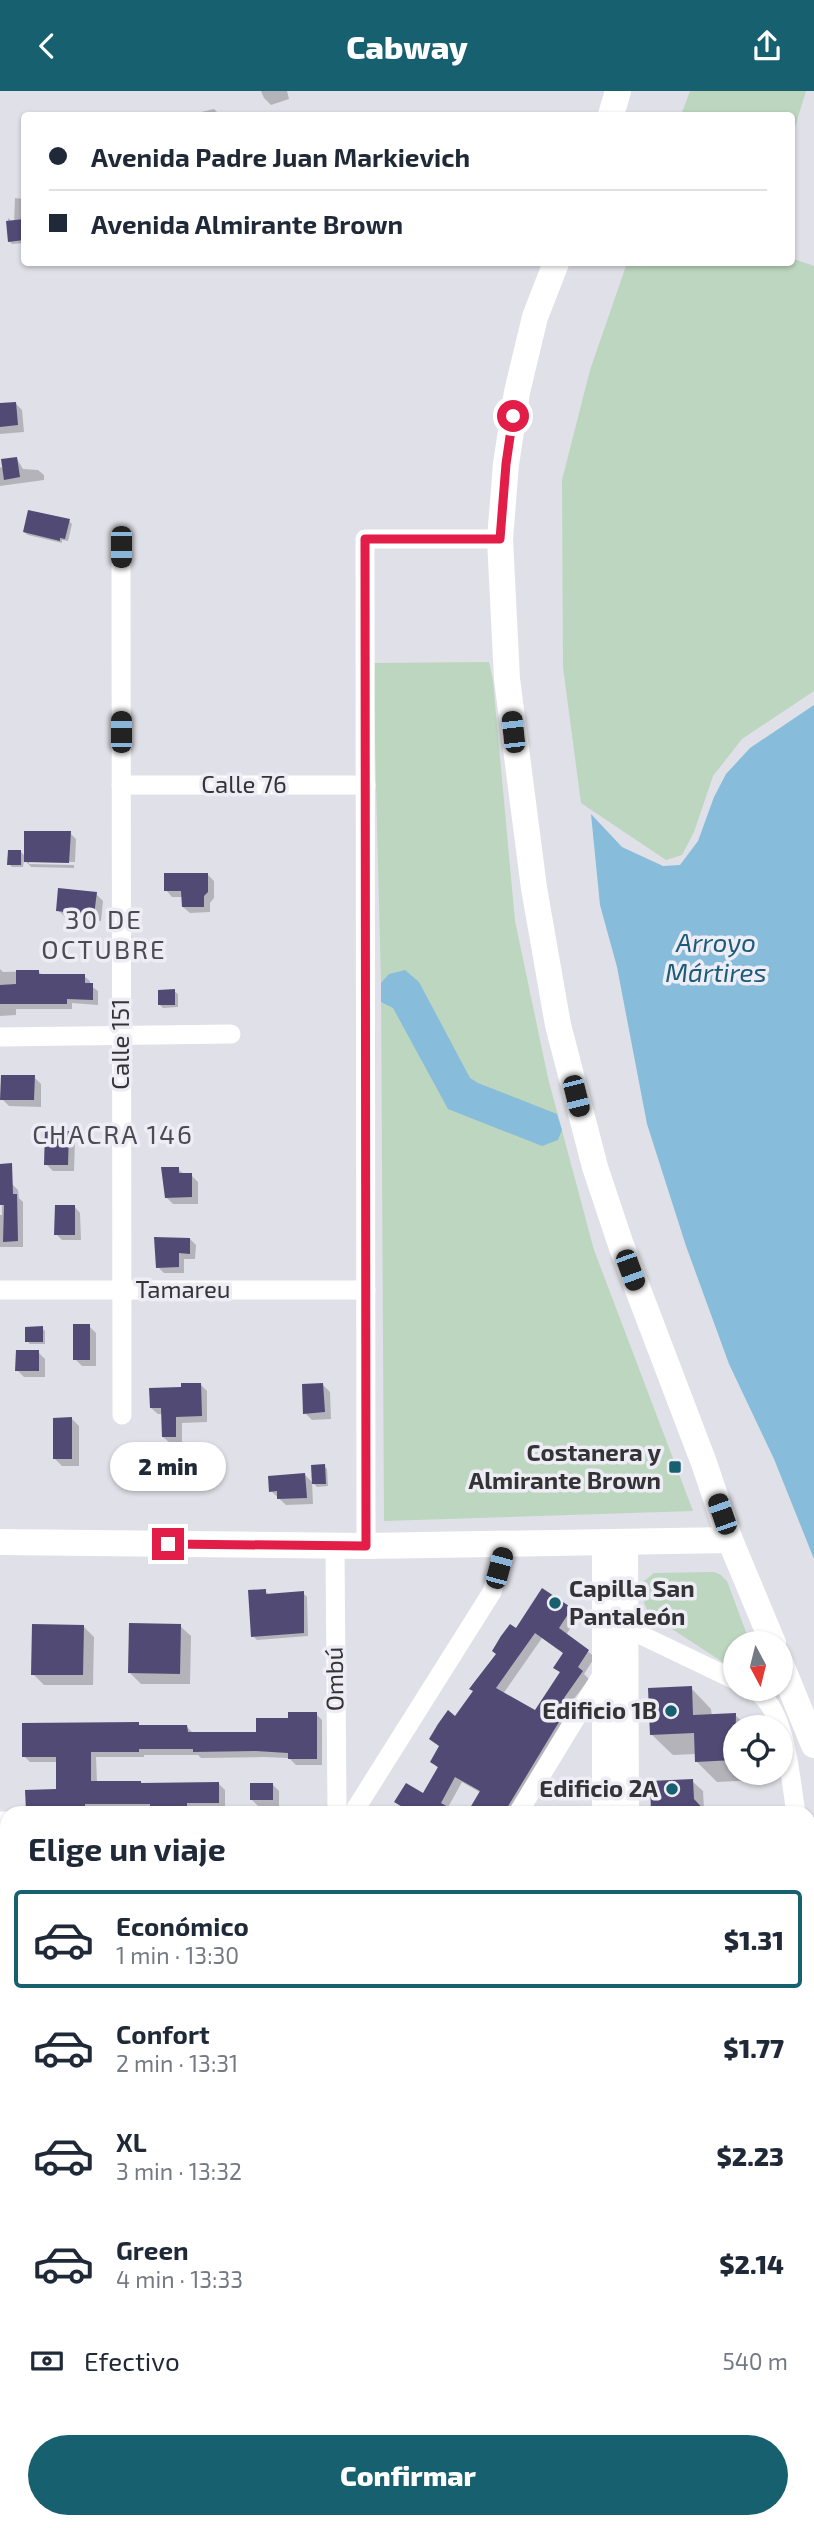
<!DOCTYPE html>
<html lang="es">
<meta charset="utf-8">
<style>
body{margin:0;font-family:"Exo 2",sans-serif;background:#f6f6f7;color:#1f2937;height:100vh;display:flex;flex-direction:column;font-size:26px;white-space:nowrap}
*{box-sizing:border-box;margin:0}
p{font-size:23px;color:#747a83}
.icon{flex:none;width:38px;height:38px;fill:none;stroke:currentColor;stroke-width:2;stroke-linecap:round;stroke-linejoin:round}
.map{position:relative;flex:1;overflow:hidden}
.details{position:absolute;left:0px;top:1715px;width:816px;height:723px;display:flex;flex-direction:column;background:#fff;border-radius:21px 21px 0 0;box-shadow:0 2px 5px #0004}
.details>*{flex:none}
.guide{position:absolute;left:21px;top:21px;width:774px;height:154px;border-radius:7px;box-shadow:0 2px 5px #0004;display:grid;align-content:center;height:154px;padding:0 28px;background:#fff}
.needle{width:46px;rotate:173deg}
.tools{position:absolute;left:723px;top:1540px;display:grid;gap:14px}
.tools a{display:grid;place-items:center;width:70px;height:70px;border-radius:50%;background:#fff;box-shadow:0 2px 5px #0004;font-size:35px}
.end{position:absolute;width:32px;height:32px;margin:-16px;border:9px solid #e11d48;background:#fff;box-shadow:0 0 0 4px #fff}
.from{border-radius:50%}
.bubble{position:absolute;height:49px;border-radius:24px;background:#fff;box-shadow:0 2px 5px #0004;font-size:23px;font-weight:800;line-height:49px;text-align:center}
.car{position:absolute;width:21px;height:42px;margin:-21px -10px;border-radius:9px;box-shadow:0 0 5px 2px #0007;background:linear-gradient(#222 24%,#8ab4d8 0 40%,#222 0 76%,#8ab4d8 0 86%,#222 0)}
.guide b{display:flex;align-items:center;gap:24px;height:66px;font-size:26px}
.guide b+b{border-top:2px solid #e0e1e3}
.guide i{width:18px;height:18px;background:#1f2937}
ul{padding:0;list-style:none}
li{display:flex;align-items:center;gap:21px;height:98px;margin:0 14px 10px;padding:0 14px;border:4px solid transparent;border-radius:7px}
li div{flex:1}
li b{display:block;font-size:26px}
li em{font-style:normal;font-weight:800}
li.active{border-color:#17606f}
li>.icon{width:63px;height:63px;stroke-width:1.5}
h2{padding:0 28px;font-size:32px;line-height:84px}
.pay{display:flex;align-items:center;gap:18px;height:77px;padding:0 28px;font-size:26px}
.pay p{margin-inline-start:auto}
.primary-button{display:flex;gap:14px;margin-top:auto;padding:14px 28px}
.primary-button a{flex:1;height:80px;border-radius:42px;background:#17606f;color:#fff;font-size:28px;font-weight:800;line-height:80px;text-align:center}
header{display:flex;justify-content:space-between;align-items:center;height:91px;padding:0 28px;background:#17606f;color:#fff;font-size:32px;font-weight:800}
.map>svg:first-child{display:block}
.green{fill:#bcd6bf}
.water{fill:#87bdda}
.shadow{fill:#0003;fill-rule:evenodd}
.building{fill:#504a75;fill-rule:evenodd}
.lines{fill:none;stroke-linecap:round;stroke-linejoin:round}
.street{stroke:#fff;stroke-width:19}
.secondary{stroke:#fff;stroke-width:26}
.route{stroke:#e11d48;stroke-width:9}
.poi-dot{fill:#17606f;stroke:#eeedf5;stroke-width:2.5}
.labels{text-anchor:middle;stroke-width:7;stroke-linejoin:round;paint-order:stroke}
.street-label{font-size:24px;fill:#343437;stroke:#eeedf5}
.poi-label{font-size:24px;font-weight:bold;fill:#343437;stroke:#eeedf5;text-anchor:end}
.neighbourhood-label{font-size:26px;letter-spacing:2px;fill:#4c4b52;stroke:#eeedf5}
.water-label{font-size:26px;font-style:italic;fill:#1b5c7a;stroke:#eeedf5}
</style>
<header><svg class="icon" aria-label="back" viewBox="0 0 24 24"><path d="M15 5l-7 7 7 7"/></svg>Cabway<svg class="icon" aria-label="share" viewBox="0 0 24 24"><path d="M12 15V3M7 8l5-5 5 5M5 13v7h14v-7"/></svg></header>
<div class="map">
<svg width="814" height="2437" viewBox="0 0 814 2437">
<rect width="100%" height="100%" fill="#e0e0e8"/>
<!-- green -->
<g class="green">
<path d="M690,0H806L791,49V24H681Z"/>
<path d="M791,167L814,175V600L742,648L713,685L694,741L682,764L666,769L581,712L563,576L562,389L590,279L627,172H791Z"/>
<path d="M489,571L493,590L515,830L548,987L594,1159L693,1420L384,1430L381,892L373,572Z"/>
<path d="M714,1481L721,1484L727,1490L750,1552H735V1579L655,1527C642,1516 643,1508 643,1491L654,1482Z"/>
<path d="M0,2171H7V2258L0,2259Z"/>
<path d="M809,2226L814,2253V2336H809Z"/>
</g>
<!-- water -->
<g class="water">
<path d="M814,614V1468L774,1368L729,1273L686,1155L647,1033L617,876L600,814L591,723L622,756L663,775L680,774L698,750L714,706L726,683L750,657Z"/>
<path d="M405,879L419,891L470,987L478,992L557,1023L562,1039L558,1049L542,1055L448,1018L393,917L381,911V892L389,883Z"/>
</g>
<!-- shadow -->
<g class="shadow">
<path d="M261,0H287L289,8L271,14L264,7Z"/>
<path d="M214,18L220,24H197V22Z"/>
<path d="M15,107L24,108V152L12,153L9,150L8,127L14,132Z"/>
<path d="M15,312L22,319L24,341L0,343V314Z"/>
<path d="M17,368L23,378L38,379L44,384V389L0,395V376L4,377Z"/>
<path d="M69,430L72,433L68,450L62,449V452L28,444L24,441Z"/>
<path d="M70,742L76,748L75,771L29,769V773L74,774V777L31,776L24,768L23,776H12L9,773L21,761L26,766Z"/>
<path d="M208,784L214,790V807L210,812V821L190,822L183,816V806H172L166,799Z"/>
<path d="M96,803L103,810L101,830L65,826L58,819Z"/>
<path d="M0,878L3,881L38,880L42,884L84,885L90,890V894L98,900V914L72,912V918H16V924L0,925Z"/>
<path d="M174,900L178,903V916L163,917L160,914Z"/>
<path d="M34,986L41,993V1016L9,1015L2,1008Z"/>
<path d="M68,1041L75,1048L74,1080H53L46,1073Z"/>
<path d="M178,1078L185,1084H191L198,1091V1113H173L166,1106Z"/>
<path d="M1,1093H12L18,1099L19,1107L23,1111V1156H0V1124H2Z"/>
<path d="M74,1115L80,1122L81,1149H62L56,1143Z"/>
<path d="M190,1148L196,1154L195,1168H184V1182H164L158,1176Z"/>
<path d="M89,1235L96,1242V1275H82L75,1268Z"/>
<path d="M42,1237L45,1240V1253H30L27,1250Z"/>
<path d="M38,1261L45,1268V1286H24L17,1279Z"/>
<path d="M200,1293L207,1300V1331L182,1332V1352H170L163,1346V1323H158L151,1317L183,1298Z"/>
<path d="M323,1294L330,1301L331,1328L312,1329L305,1322Z"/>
<path d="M72,1328L79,1335V1375H62L55,1368Z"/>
<path d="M190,1367L197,1374L200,1395L181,1396L174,1389Z"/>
<path d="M324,1375L327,1378L328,1395L317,1396L314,1393Z"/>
<path d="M305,1384L312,1391L313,1413L286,1414L271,1400Z"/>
<path d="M265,1500L270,1504L303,1502L307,1506L308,1545L257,1549L253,1545Z"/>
<path d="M542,1500L578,1525L566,1544L595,1566L584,1583L589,1588L570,1613L576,1619L514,1722H469L481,1702L462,1691L447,1718L455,1722H411L403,1718L396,1711L424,1704L439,1678L432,1671L456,1627ZM542,1547L565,1563L555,1577L561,1582L535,1621L503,1603Z"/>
<path d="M83,1535L94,1546L93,1594H44L33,1583Z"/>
<path d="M180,1535L191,1545L190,1593H141L130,1582Z"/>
<path d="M691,1597L711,1618L712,1625L735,1624L748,1636H735V1682H757L758,1689L717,1691L696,1670V1663L673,1664L652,1644Z"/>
<path d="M316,1623L322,1629V1674H296L289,1667L264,1666L201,1667L198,1664H144V1666H96L97,1691H141L143,1694L219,1693L225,1699V1717L193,1718V1721H158L155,1718L91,1719V1722H27V1700H58V1671H30L24,1665L138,1633L141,1636H187L194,1643H258L290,1628Z"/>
<path d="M692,1690L703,1700L704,1718L737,1716L742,1722H653Z"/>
<path d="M272,1693L279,1700V1716H259L252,1709Z"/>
<path d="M814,2000V2115L812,2103L808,2100V2001Z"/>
<rect x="808" y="2361" width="6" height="67"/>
<path d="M29,2431H333V2437L34,2436Z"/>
<path d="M372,2431H590L589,2437H378Z"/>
</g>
<!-- building -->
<g class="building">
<path d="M24,128V149L8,151L6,130Z"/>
<path d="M16,311L18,334L0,336V312Z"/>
<path d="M17,366L20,386L4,389L1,368Z"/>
<path d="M28,419L70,428L65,448L60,447V450L23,441Z"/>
<path d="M24,740H71L69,772L24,771Z"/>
<path d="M8,759H21V774H7Z"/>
<path d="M164,782H208V801L204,805V816H182L181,800H164Z"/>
<path d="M58,797L97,801L94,824L56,820Z"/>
<path d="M16,879H39V883H85V892H93V909L67,908V913H0V894L16,893Z"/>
<path d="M175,898V914H158V899Z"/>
<path d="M1,984H35L34,1009H0Z"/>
<path d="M45,1039L69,1040L68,1074H44Z"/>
<path d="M12,1072L13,1103H17L18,1150L3,1151L4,1114H0V1073Z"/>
<path d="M161,1076H179V1082H192V1106L165,1107Z"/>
<path d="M55,1114H75V1144H54Z"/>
<path d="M154,1146L190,1147V1163L179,1162V1176L156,1177Z"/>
<rect x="73" y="1233" width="17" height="36"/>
<path d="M43,1235V1251H25V1236Z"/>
<path d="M16,1259H39V1280H15Z"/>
<path d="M181,1292H201L202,1325L176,1326V1346H162L161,1317H150L149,1297L181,1296Z"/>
<path d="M323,1292L325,1321L303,1323L302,1293Z"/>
<path d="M72,1326V1368H53V1327Z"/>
<path d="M172,1366H191L194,1389H172Z"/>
<path d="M325,1373L326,1393H312L311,1374Z"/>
<path d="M305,1382L307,1407L277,1408V1400L269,1401L268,1385Z"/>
<path d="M542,1497L572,1517L559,1537L589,1559L578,1576L583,1580L564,1607L571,1611L507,1717L504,1722H467L480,1700L455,1686L441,1712L458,1722H413L394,1711L406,1692L423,1702L438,1676L430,1671L439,1655L429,1648L438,1633L448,1619L455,1625L473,1600L469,1598L496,1563L492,1560L501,1545L510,1533L516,1537ZM535,1542L563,1562L553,1577L560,1581L535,1619L496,1597Z"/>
<path d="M266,1498V1503L304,1500V1542L251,1546L248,1499Z"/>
<path d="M129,1532L181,1533L180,1583L128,1582Z"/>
<path d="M32,1533L84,1534L83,1584H31Z"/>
<path d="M692,1595L693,1624L736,1622L735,1669L695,1671L694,1642L650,1644L648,1597Z"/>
<path d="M288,1621H317V1668H288V1662L256,1660L193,1661V1658H139V1661H91V1690H141V1692L219,1691V1712H187V1716H150V1713H85V1721L26,1720L25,1699L56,1698V1666H22V1632L139,1631V1634H187L188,1641H256V1627H288Z"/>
<path d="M693,1688L694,1708L707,1722H651L650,1690Z"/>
<rect x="250" y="1692" width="23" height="17"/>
</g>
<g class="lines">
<!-- street -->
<g class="street">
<path d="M121,456L122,1324"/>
<path d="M121,694H366"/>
<path d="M0,946L231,943"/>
<path d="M0,1199H366"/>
<path d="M335,1455L337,1722"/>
<path d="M366,1455L365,448H500"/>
<path d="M625,1531L641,1544L735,1589"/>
<path d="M753,1598C787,1616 790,1688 796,1722"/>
<path d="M353,1722L492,1501L506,1452"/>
<path d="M518,1722L605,1579"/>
<path d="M0,1730H7"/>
<path d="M808,1795L814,1826"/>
<path d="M0,1835H7"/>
<path d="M808,1925H814"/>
<path d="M0,1963H7"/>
<path d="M340,2431V2437"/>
</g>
<!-- secondary -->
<g class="secondary">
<path d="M611,24L618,0"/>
<path d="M556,172L535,226L517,301L506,373L500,448L507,588L534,797L558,934L595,1076L621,1154L704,1372L730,1449L773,1552"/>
<path d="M0,1451L366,1455L730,1449"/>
<path d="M625,1451L626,1722"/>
<path d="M780,1571L814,1654"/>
<path d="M605,1722V1452"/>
<path d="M628,2431V2437"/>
<path d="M603,2437V2431"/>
</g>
</g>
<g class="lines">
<!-- route -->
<path class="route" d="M168,1453L366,1455L365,448H500L506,373L513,325"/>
</g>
<!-- markers -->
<g class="poi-dot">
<rect x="668" y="1369" width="14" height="14" rx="3.5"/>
<circle cx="555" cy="1512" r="7"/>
<circle cx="671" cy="1620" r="7"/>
<circle cx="672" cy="1698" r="7"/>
</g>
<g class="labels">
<!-- street labels -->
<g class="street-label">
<text x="244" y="702">Calle 76</text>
<text transform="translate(121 953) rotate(-90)" y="8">Calle 151</text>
<text x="183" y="1207">Tamareu</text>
<text transform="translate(335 1588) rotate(-91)" y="8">Ombú</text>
</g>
<!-- poi labels -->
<g class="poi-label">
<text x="661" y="1370">Costanera y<tspan x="661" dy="28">Almirante Brown</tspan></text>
<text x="569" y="1506" text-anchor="start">Capilla San<tspan x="569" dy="28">Pantaleón</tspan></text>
<text x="657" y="1628">Edificio 1B</text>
<text x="658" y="1706">Edificio 2A</text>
</g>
<!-- neighbourhood labels -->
<g class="neighbourhood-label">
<text x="104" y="838">30 DE<tspan x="104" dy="30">OCTUBRE</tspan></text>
<text x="113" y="1053">CHACRA 146</text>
</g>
<!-- water labels -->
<g class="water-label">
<text x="716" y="861">Arroyo<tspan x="716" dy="30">Mártires</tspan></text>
</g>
</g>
</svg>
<div class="tools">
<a><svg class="needle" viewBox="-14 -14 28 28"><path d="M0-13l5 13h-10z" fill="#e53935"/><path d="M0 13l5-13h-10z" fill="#747a83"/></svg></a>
<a><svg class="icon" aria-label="locate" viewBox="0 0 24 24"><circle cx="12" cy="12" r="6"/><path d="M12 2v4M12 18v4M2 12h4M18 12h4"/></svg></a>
</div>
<i class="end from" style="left:513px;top:325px"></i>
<i class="end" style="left:168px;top:1453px"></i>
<div class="bubble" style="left:110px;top:1351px;width:116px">2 min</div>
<i class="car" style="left:121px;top:456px;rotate:180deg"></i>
<i class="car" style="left:121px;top:641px;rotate:0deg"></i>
<i class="car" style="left:513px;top:641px;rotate:354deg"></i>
<i class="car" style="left:576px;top:1005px;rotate:166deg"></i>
<i class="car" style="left:630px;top:1179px;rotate:160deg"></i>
<i class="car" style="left:722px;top:1423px;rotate:341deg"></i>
<i class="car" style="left:499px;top:1477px;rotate:15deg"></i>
<div class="guide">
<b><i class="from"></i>Avenida Padre Juan Markievich</b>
<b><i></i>Avenida Almirante Brown</b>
</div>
<section class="details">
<h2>Elige un viaje</h2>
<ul>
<li class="active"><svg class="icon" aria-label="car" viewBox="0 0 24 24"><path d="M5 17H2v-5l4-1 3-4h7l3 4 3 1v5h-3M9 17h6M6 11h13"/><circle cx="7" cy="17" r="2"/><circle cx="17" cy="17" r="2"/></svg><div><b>Económico</b><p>1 min · 13:30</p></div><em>$1.31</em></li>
<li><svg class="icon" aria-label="car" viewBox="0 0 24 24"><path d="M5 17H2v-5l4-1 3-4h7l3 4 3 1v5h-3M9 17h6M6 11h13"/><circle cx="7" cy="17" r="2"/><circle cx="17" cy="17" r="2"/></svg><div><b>Confort</b><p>2 min · 13:31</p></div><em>$1.77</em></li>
<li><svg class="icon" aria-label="car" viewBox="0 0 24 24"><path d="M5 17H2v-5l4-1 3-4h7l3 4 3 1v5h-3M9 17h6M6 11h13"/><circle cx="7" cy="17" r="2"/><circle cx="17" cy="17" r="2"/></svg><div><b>XL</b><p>3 min · 13:32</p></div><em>$2.23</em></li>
<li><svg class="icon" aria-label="car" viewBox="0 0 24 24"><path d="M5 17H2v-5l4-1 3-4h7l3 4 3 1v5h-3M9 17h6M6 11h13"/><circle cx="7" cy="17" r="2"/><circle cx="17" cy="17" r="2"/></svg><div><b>Green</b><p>4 min · 13:33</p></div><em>$2.14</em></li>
</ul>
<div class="pay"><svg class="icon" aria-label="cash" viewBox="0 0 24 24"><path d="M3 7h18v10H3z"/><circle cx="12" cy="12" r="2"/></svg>Efectivo<p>540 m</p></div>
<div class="primary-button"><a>Confirmar</a></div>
</section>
</div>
